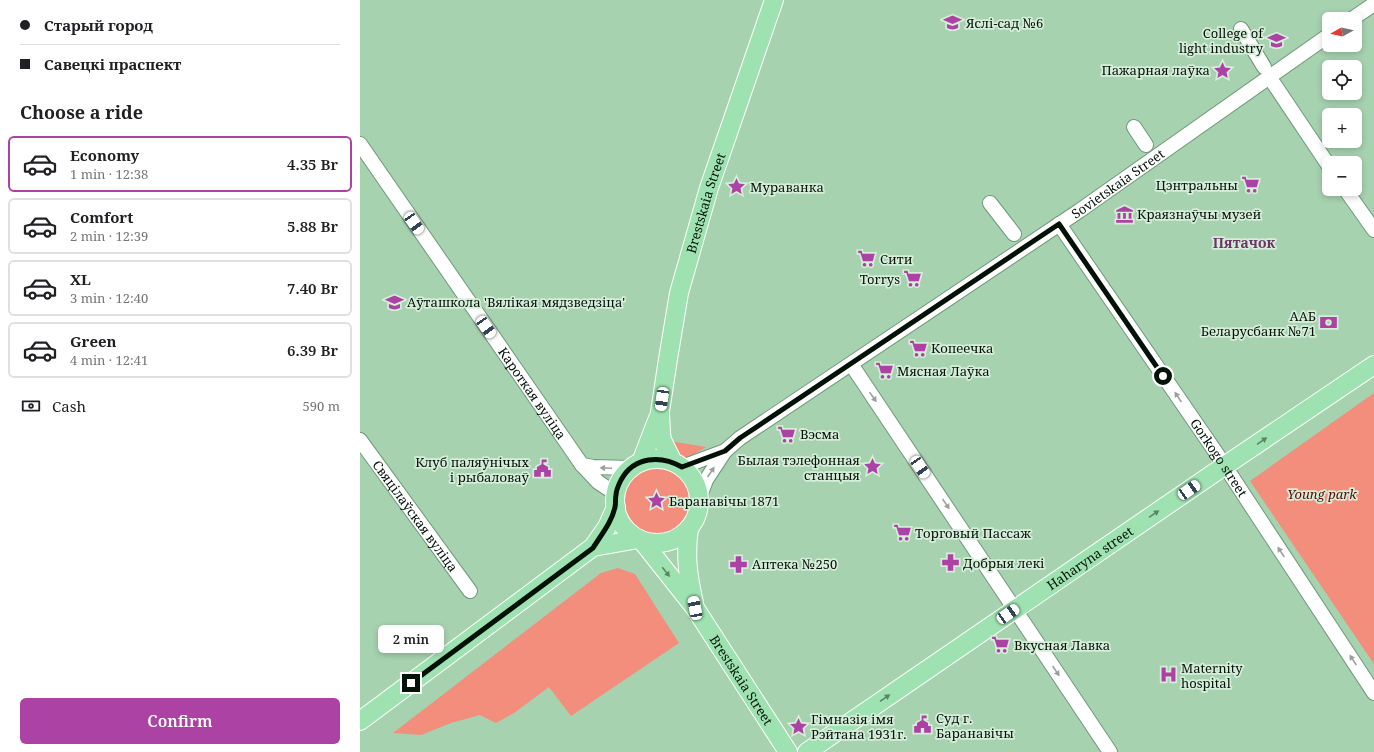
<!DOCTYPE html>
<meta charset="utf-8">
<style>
body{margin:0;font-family:"Noto Serif",serif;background:#f2f2f2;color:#202124;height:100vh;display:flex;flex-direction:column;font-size:15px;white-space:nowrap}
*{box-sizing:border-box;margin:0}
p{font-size:13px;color:#757577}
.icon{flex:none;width:22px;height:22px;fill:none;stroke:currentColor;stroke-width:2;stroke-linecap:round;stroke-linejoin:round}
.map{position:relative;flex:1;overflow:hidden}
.side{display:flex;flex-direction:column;background:#fff;width:360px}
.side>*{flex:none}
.banner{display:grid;align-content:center;height:88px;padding:0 20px;background:#fff}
.needle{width:26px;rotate:262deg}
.buttons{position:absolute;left:962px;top:12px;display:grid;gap:8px}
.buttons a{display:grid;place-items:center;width:40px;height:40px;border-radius:6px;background:#fff;box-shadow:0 2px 6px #0003;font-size:20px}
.end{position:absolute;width:18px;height:18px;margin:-9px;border:5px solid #031206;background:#fff;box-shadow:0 0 0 2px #fff}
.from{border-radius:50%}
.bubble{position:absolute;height:28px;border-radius:6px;background:#fff;box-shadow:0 2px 6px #0003;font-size:13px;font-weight:600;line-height:28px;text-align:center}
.car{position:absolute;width:12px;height:24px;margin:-12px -6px;border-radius:5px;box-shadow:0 0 3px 1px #0007;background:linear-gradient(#fff 24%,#345 0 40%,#fff 0 76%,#345 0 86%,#fff 0)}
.banner b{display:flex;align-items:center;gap:14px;height:38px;font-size:15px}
.banner b+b{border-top:1px solid #e0e0e0}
.banner i{width:10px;height:10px;background:#202124}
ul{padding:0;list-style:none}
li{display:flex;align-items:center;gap:12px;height:56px;margin:0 8px 6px;padding:0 12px;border:2px solid #e0e0e0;border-radius:6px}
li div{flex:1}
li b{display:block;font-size:15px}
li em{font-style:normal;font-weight:600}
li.on{border-color:#ac42a4}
li>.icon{width:36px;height:36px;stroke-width:1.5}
h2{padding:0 20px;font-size:18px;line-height:48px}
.pay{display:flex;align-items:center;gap:10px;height:44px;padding:0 20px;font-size:15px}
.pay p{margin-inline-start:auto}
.action{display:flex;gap:8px;margin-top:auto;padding:8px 20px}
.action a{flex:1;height:46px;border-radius:6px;background:#ac42a4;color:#fff;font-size:16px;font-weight:600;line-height:46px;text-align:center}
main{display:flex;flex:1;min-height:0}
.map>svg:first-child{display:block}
.green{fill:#f38d7c}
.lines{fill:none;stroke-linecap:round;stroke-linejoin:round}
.minor-casing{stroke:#6f9a78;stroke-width:16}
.major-casing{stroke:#fff;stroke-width:20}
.minor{stroke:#fff;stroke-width:14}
.major{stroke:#9fe2b2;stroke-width:18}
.oneway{fill:#9aa09b}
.oneway2{fill:#598465}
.route{stroke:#031206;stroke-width:5}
.labels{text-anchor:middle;stroke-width:3.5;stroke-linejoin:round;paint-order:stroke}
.poi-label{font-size:13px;fill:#031206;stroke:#d6edda;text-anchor:start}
.street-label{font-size:13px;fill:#031206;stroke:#d6edda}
.park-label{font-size:13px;font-style:italic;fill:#580a03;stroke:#d6edda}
.neighbourhood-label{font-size:14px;font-weight:bold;fill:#6c3767;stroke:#d6edda}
</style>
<main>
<section class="side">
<div class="banner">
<b><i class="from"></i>Старый город</b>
<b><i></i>Савецкі праспект</b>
</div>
<h2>Choose a ride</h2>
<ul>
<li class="on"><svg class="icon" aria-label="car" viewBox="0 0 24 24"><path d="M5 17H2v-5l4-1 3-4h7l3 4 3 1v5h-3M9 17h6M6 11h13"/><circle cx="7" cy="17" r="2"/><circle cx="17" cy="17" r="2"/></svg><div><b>Economy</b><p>1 min · 12:38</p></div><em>4.35 Br</em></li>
<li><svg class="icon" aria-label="car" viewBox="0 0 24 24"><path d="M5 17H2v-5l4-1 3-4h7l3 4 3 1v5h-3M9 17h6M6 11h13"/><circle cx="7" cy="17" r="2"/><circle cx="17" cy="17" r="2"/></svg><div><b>Comfort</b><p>2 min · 12:39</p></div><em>5.88 Br</em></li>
<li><svg class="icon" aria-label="car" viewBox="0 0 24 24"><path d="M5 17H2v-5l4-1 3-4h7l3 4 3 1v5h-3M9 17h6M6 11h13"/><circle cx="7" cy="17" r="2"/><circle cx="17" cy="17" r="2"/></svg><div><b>XL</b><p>3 min · 12:40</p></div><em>7.40 Br</em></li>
<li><svg class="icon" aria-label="car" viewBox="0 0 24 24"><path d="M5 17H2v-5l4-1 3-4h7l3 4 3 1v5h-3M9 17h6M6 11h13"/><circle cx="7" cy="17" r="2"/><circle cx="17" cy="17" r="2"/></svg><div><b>Green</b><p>4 min · 12:41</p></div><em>6.39 Br</em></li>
</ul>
<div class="pay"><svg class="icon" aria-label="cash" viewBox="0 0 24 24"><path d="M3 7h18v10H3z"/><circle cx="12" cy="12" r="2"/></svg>Cash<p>590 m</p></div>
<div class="action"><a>Confirm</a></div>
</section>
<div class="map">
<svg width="1014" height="752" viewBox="0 0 1014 752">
<rect width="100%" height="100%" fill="#a6d2af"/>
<!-- green -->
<g class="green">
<path d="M1014,393V664L890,481Z"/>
<path d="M309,441L346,447C326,459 321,464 309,441Z"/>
<circle cx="297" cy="501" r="33"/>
<path d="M258,568L275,574L319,643L211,716L189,687L154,713L136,723L120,715L91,723L61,735L33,733L241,573Z"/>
</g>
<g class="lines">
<defs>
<g id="minor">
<path d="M992,19L1014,4"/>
<path d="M881,29L904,67"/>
<path d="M914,84L969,166"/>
<path d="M774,127L786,145"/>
<path id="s1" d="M0,144L222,465L238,482L256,494"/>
<path d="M985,189L1014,230"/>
<path d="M630,203L654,234"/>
<path id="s2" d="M699,224L857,454L1014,693"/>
<path d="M491,364L750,752"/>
<path id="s3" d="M0,440L110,591"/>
<path d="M222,465L233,467L271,468"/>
<path d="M322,467L365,451"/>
<path id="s4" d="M340,496L346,480L365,451L380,438L719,211L969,35"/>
</g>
<g id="major">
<circle cx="297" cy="501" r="42"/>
<path d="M281,462L298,418"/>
<path id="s5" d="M313,462L302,440L301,433L300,412L308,359L319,293L349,188L414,0"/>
<path d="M329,529C325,557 328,576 334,603"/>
<path id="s6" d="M282,541L335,608L428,752"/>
<path d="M233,547L279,539"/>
<path d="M0,721L233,547L247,527L256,507"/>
<path id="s7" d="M447,752L854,473L1014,365"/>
</g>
</defs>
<!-- minor casing -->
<use href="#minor" class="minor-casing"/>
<!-- major casing -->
<use href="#major" class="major-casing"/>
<!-- minor -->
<use href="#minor" class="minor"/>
<!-- major -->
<use href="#major" class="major"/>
</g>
<!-- one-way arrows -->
<defs><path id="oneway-solid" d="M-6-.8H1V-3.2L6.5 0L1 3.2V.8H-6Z"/></defs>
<g class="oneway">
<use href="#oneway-solid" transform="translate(513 397) rotate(55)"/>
<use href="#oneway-solid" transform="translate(818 397) rotate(-124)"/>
<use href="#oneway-solid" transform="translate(246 468) rotate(-178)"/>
<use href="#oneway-solid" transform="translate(351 472) rotate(-56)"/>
<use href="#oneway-solid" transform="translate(586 504) rotate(56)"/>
<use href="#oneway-solid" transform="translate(921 552) rotate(-123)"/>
<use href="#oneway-solid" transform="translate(993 660) rotate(-123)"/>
<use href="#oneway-solid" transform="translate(696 671) rotate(56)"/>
</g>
<g class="oneway2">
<use href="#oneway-solid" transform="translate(902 441) rotate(-34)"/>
<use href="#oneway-solid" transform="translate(794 514) rotate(-34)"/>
<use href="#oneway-solid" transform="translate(306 572) rotate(52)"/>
<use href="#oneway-solid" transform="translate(525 698) rotate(-34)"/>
</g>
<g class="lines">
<!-- route -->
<path class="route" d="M51,683L233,548C241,535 252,522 255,507C256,503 255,499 256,495C256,491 259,484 261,480C274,456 301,455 322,467L365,451L380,438L699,224L803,376"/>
</g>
<!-- icons -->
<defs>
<symbol id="school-bare" viewBox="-9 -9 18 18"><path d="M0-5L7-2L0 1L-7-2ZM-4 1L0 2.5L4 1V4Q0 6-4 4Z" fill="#ac42a4" stroke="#d6edda" stroke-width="2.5" paint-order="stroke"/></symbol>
<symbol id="university-bare" viewBox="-9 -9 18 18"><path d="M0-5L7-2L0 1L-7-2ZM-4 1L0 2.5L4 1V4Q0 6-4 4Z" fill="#ac42a4" stroke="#d6edda" stroke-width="2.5" paint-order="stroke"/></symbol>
<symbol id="sight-bare" viewBox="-9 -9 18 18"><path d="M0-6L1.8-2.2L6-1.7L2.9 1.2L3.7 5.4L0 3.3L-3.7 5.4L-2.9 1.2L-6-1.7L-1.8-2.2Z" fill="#ac42a4" stroke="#d6edda" stroke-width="2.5" paint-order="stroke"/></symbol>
<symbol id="supermarket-bare" viewBox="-9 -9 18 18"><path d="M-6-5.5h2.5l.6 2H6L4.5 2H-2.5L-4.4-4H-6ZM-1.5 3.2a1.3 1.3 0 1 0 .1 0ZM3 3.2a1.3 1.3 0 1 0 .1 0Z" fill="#ac42a4" stroke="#d6edda" stroke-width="2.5" paint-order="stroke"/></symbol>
<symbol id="museum-bare" viewBox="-9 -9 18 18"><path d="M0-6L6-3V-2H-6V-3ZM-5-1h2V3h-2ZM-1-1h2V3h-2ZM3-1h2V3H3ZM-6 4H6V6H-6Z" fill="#ac42a4" stroke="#d6edda" stroke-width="2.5" paint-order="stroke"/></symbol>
<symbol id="bank-bare" viewBox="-9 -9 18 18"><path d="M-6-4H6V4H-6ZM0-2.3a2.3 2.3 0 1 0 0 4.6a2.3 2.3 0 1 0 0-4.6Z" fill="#ac42a4" stroke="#d6edda" stroke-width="2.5" paint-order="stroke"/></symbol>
<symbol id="civic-bare" viewBox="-9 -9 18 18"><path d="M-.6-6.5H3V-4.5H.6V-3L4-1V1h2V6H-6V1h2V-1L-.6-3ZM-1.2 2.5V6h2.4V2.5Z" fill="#ac42a4" stroke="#d6edda" stroke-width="2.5" paint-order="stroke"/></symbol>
<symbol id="pharmacy-bare" viewBox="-9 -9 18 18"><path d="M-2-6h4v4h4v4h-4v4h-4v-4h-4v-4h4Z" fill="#ac42a4" stroke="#d6edda" stroke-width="2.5" paint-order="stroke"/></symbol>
<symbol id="hospital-bare" viewBox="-9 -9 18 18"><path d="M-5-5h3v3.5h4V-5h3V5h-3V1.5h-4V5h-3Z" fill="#ac42a4" stroke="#d6edda" stroke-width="2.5" paint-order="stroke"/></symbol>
</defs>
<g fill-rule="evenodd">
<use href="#school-bare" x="580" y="10" width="25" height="25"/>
<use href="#university-bare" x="904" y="28" width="25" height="25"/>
<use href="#sight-bare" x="850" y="58" width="25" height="25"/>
<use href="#supermarket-bare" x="878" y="172" width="25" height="25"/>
<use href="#sight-bare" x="364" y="174" width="25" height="25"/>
<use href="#museum-bare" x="752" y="202" width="25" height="25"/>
<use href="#supermarket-bare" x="494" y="246" width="25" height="25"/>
<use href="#supermarket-bare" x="540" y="266" width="25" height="25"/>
<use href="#school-bare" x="22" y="290" width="25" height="25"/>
<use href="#bank-bare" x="956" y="310" width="25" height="25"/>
<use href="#supermarket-bare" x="546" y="336" width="25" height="25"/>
<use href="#supermarket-bare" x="512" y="358" width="25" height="25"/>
<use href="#supermarket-bare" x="414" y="422" width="25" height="25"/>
<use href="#sight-bare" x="500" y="454" width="25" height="25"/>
<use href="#civic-bare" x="170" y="456" width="25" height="25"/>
<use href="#sight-bare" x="284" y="488" width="25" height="25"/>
<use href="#supermarket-bare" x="530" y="520" width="25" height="25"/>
<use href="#pharmacy-bare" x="578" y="550" width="25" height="25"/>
<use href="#pharmacy-bare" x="366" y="552" width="25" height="25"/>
<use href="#supermarket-bare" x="628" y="632" width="25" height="25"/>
<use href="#hospital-bare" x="796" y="662" width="25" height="25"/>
<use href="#civic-bare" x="550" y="712" width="25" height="25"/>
<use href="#sight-bare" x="426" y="714" width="25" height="25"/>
</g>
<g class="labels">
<!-- poi labels -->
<g class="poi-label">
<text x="606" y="28">Яслі-сад №6</text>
<text x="903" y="38" text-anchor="end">College of<tspan x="903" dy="15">light industry</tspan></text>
<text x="850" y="75" text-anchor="end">Пажарная лаўка</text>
<text x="878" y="190" text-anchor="end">Цэнтральны</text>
<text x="390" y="192">Мураванка</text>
<text x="777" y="219">Краязнаўчы музей</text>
<text x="520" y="264">Сити</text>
<text x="540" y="284" text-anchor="end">Torrys</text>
<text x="47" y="307">Аўташкола 'Вялікая мядзведзіца'</text>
<text x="956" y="321" text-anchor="end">ААБ<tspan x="956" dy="15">Беларусбанк №71</tspan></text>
<text x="571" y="353">Копеечка</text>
<text x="537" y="376">Мясная Лаўка</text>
<text x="440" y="439">Вэсма</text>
<text x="500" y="465" text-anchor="end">Былая тэлефонная<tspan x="500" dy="15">станцыя</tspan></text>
<text x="169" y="467" text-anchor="end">Клуб паляўнічых<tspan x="169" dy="15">і рыбаловаў</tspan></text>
<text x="309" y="506">Баранавічы 1871</text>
<text x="555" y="538">Торговый Пассаж</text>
<text x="603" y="568">Добрыя лекі</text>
<text x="392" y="569">Аптека №250</text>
<text x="654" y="650">Вкусная Лавка</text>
<text x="821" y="673">Maternity<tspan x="821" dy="15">hospital</tspan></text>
<text x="576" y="723">Суд г.<tspan x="576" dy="15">Баранавічы</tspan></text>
<text x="451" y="724">Гімназія імя<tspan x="451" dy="15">Рэйтана 1931г.</tspan></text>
</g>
<!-- street labels -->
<g class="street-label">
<text dy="5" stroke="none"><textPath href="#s4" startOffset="527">Sovietskaia Street</textPath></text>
<text dy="5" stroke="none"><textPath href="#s5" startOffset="267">Brestskaia Street</textPath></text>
<text dy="5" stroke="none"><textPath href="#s1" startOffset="303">Кароткая вуліца</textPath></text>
<text dy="5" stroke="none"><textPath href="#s2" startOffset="283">Gorkogo street</textPath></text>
<text dy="5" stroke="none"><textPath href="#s3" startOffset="94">Свяцілаўская вуліца</textPath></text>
<text dy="5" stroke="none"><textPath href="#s7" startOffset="343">Haharyna street</textPath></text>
<text dy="5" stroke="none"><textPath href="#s6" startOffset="171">Brestskaia Street</textPath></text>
</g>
<!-- park labels -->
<g class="park-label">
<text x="962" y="499">Young park</text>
</g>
<!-- neighbourhood labels -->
<g class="neighbourhood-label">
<text x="884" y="248">Пятачок</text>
</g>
</g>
</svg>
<div class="buttons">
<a><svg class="needle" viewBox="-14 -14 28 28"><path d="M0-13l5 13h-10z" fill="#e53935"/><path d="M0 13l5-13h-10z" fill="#757577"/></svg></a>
<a><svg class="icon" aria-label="locate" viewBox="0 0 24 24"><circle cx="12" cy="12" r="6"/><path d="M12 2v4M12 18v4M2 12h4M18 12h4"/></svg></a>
<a>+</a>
<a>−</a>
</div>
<i class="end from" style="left:803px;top:376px"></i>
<i class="end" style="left:51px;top:683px"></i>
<div class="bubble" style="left:18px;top:625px;width:66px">2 min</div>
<i class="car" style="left:54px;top:223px;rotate:145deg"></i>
<i class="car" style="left:126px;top:327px;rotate:145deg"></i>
<i class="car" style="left:302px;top:399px;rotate:188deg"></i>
<i class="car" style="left:560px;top:467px;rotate:146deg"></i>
<i class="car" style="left:829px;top:490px;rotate:56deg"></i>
<i class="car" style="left:335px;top:608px;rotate:349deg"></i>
<i class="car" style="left:648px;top:614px;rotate:56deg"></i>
</div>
</main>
